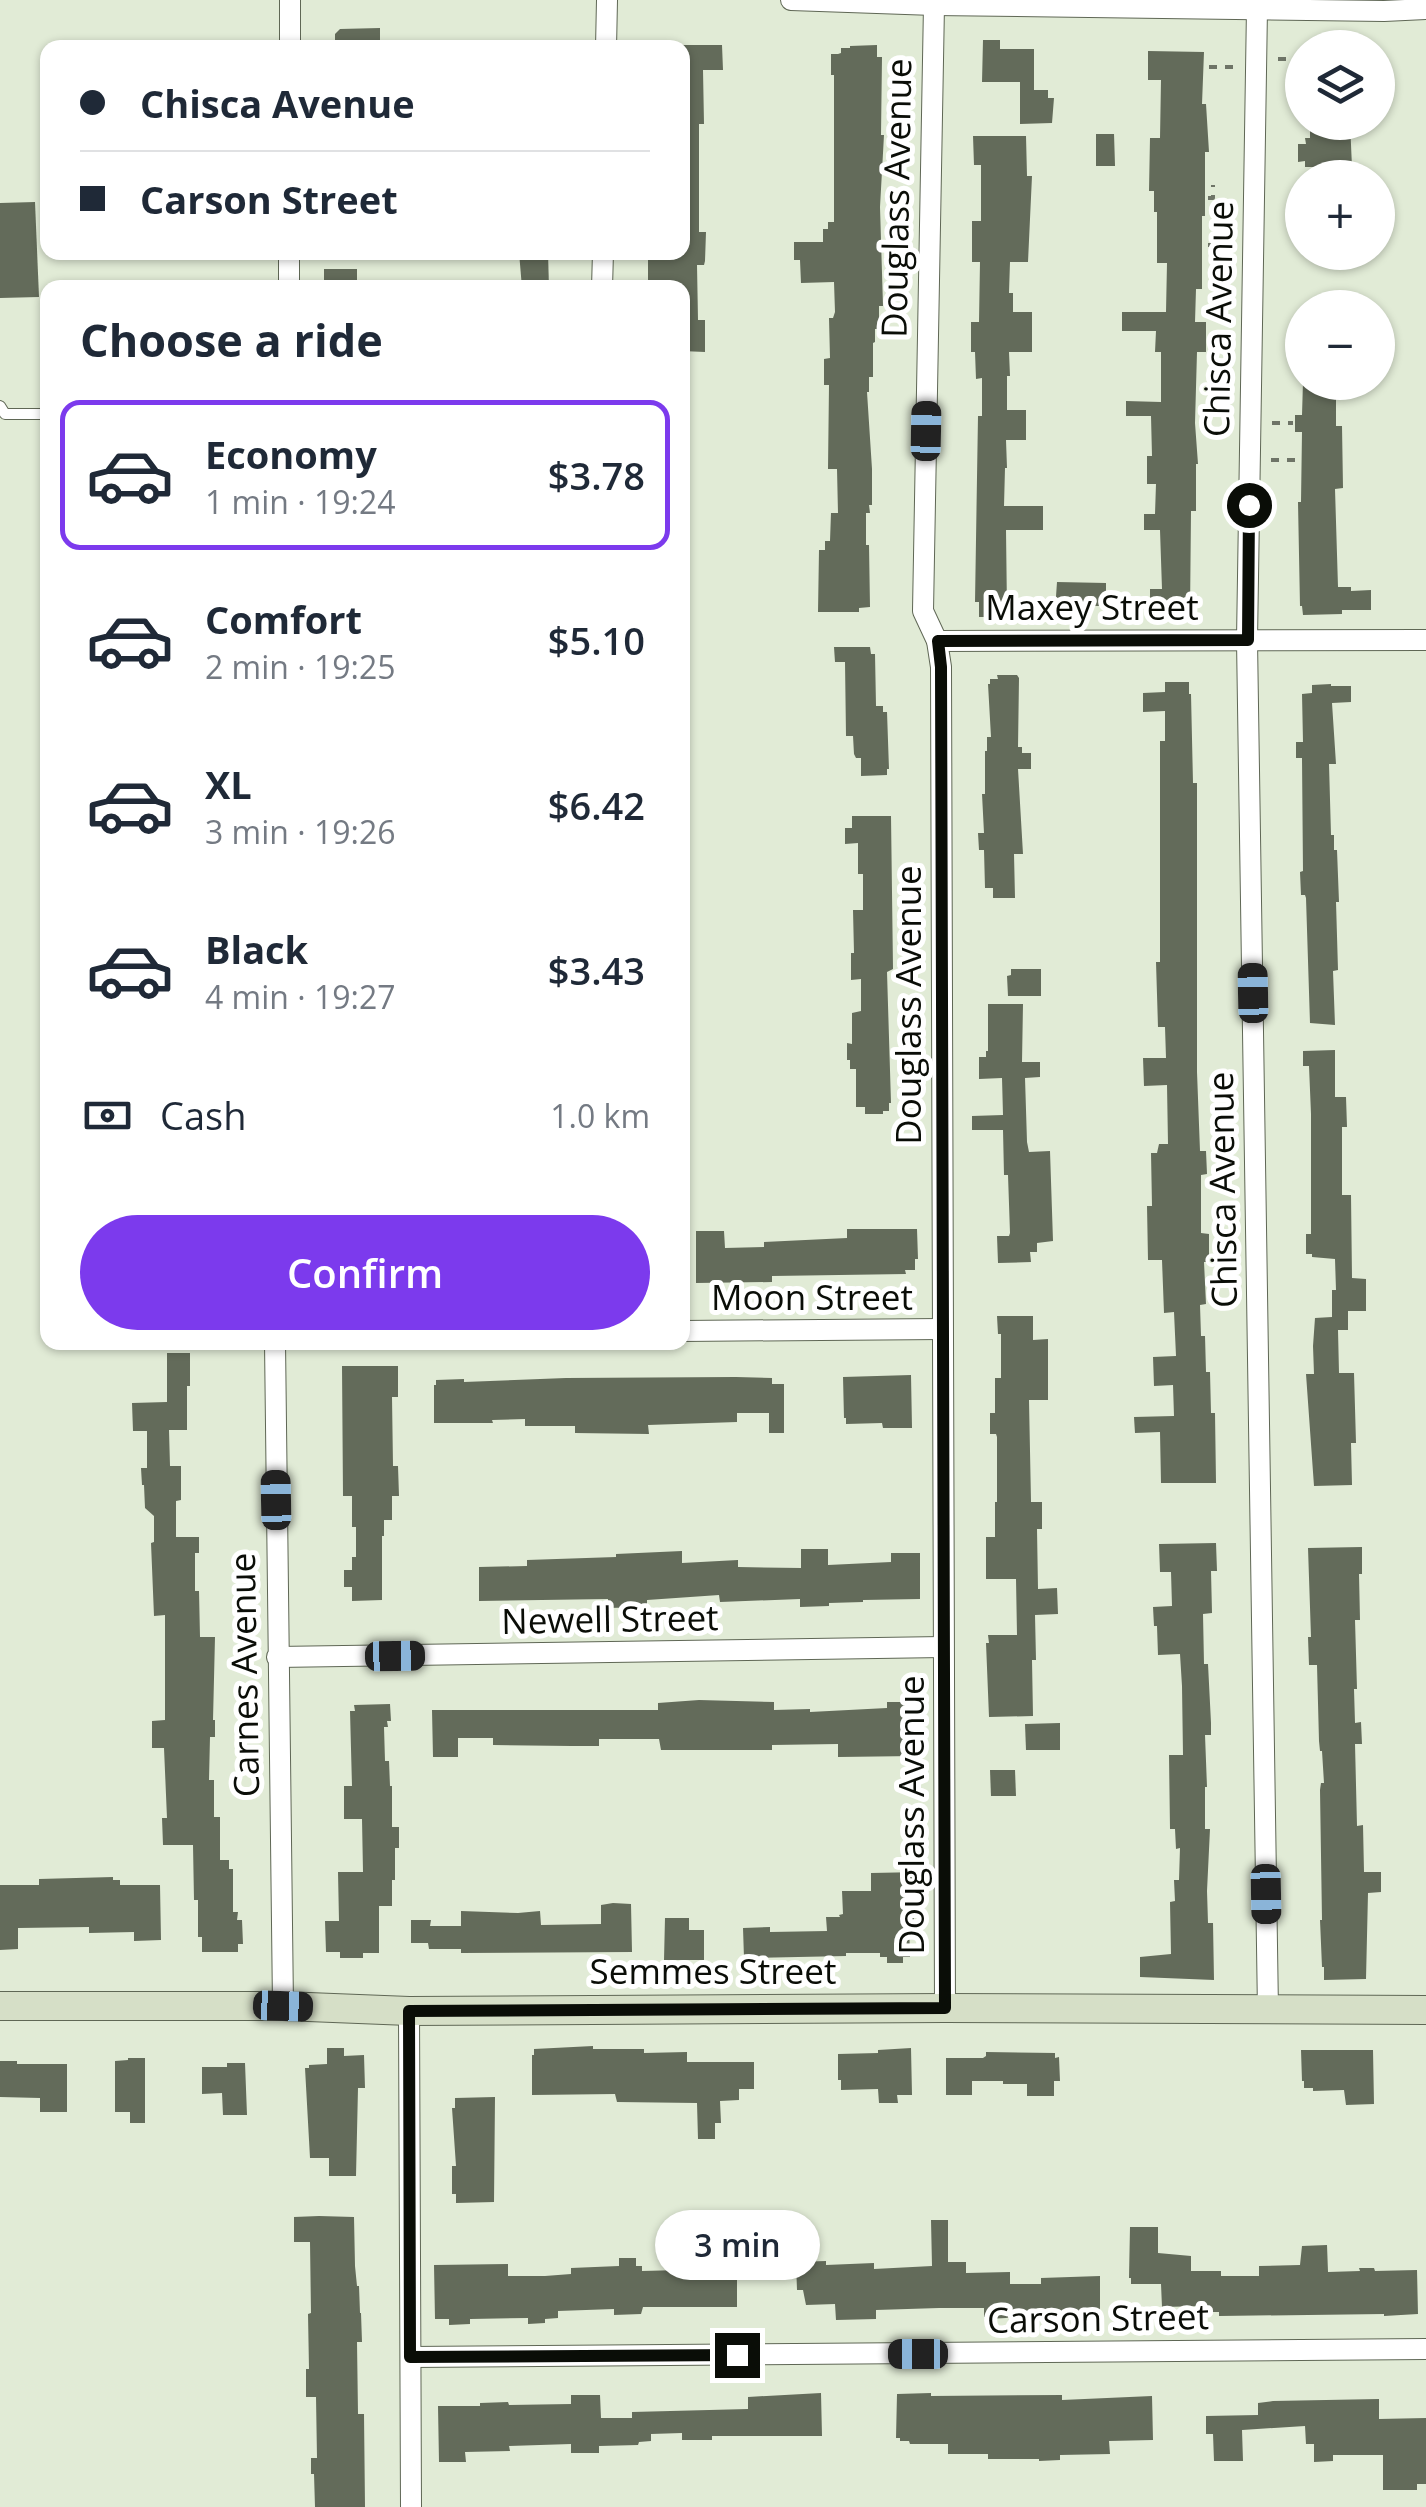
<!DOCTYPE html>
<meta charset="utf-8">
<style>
body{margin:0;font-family:"Open Sans",sans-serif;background:#f6f6f7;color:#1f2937;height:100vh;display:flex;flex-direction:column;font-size:38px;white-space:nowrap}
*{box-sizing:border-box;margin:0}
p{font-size:32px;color:#747a83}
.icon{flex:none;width:55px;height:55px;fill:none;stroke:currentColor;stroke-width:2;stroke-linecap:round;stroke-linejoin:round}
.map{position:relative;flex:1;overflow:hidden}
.panel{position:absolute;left:40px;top:280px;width:650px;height:1070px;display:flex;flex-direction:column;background:#fff;border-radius:20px;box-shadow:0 2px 8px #0004}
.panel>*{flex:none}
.hud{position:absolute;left:40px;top:40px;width:650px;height:220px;border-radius:20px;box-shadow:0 2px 8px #0004;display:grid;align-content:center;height:220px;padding:0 40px;background:#fff}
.controls{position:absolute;left:1285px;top:30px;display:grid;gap:20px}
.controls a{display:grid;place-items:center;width:110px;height:110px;border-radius:50%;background:#fff;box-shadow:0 2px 8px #0004;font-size:50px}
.end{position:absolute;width:45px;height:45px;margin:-22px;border:12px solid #0a0d07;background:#fff;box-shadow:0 0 0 5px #fff}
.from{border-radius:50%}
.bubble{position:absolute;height:70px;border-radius:35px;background:#fff;box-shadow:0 2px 8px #0004;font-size:32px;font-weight:600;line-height:70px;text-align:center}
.car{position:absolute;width:30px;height:60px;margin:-30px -15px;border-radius:12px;box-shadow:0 0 8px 2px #0007;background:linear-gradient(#222 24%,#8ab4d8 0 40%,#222 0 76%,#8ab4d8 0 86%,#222 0)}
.hud b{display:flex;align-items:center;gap:35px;height:95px;font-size:38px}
.hud b+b{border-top:2px solid #e0e1e3}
.hud i{width:25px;height:25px;background:#1f2937}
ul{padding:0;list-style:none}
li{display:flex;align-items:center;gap:30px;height:150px;margin:0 20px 15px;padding:0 20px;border:5px solid transparent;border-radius:20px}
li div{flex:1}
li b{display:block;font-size:38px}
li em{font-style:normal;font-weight:600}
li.current{border-color:#7c3aed}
li>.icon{width:90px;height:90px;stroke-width:1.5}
h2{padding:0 40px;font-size:45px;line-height:120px}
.pay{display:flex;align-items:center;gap:25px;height:110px;padding:0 40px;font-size:38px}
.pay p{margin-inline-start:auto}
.button{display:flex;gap:20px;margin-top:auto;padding:20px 40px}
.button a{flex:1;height:115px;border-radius:60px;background:#7c3aed;color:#fff;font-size:40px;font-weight:600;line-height:115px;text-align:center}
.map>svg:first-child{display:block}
.building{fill:#636b5a}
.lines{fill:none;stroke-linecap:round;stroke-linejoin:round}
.service-casing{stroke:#5f6755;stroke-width:12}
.minor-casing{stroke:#5f6755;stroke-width:22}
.secondary-casing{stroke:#5f6755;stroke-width:30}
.path{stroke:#6e7467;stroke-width:4;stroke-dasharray:8 8;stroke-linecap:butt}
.service{stroke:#fff;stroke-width:10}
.minor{stroke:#fff;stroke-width:20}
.secondary{stroke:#d6dfc7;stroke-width:28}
.route{stroke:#0a0d07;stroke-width:12}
.labels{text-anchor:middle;stroke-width:10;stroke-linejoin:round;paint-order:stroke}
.street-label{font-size:35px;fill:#0a0d07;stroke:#fff}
</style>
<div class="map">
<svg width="1426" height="2507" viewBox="0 0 1426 2507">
<rect width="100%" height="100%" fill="#e1ebd6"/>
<!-- building -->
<g class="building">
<path d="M380,28V48H335V34L340,29Z"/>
<path d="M983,40H1000V49H1034V90H1048V98H1054L1052,123L1020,124V82H982Z"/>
<path d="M682,45H722L723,70H703L704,124H699V232H706L705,261L704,265H697L698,320H705V352L682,351V288H648V252H682Z"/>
<path d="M877,45V57H882L881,135H884L880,207L883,306H879V329H875V342L873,343V377H869V392H867L872,469V505H869L870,513H866V545H869L870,607L859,608V612H818L819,550H825V541H830L831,513H838L837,469H828L829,385H824V359L830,358L829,318H833L835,312L834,282L801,283L800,260H794V242H823V229H828V222H834V75H831V54H838L841,53V48H850V46Z"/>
<path d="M1148,51L1204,52L1202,104H1206L1209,152H1205V216H1202V289H1196L1195,322H1206V352H1197L1195,423L1198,464H1196V511H1191L1190,613H1150V589H1162L1160,530H1144V514H1155L1156,484H1147V456H1152L1151,416H1126V401L1161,402V352H1155L1156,331H1122V312H1166L1167,263H1157V212H1154V191H1149L1150,138H1160L1161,80H1148Z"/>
<path d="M1310,122H1350L1352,167H1305V161L1298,162V144H1306L1305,138H1310Z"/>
<path d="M1096,134H1114L1115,166H1096Z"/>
<path d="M973,136H1026L1027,176H1032L1028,262H1010L1009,293H1013V312H1032V352H1009L1010,376H1007V410H1026V440H1006L1007,468H1005L1004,506H1043V530H1006L1007,611H1000V617H979V602H975L978,416H982V378L976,379L975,352H971V322H979L980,262H972V221H981V165H974Z"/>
<path d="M35,202L39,297L0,298V203Z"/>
<path d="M519,252H548L549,288H522Z"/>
<rect x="324" y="269" width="33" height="19"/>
<path d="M1303,382H1336V426H1342L1343,488L1335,489L1338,587H1351V591L1371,590V610H1342V614L1303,615L1302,606H1300L1298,502H1301L1302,432H1295V415H1302Z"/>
<path d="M1057,582L1106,583V606H1079V612L1055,611Z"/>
<path d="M834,647H870L871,654H875L876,706H883V712H887L889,769H887V775L861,776V758H856L854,754L853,736H846L845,662H835Z"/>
<path d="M997,675H1017L1019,678L1018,747H1022V753H1031V769H1018L1023,854H1014L1015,898H993V888H985L984,850H979L978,833H984L982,794H985V751H987V737H991L988,684H990V679H998Z"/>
<path d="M1165,682H1189V694H1191L1193,783H1197V1072L1200,1151H1206L1207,1174L1201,1175V1233L1209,1234V1262H1204L1206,1304L1200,1305L1201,1336H1205L1206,1372H1210L1211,1413H1215L1216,1483H1161L1160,1432L1135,1433L1134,1417L1174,1416L1173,1385L1154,1386L1153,1357L1176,1356L1174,1312L1164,1313L1162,1260H1148L1147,1206H1152L1151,1153H1157L1159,1144H1168L1167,1085L1144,1086L1143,1058H1166L1165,1027H1158L1156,962H1160V741H1165V711L1143,712V693L1165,692Z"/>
<path d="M1331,684V686H1351V702L1332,703L1336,764H1329L1331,835H1334V850H1337L1339,902H1336L1338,970L1333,971L1335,1025L1310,1023L1306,898L1305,895H1301L1300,872L1303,871L1302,758H1296V742H1303L1302,694L1312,693V685Z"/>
<path d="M852,816H891L893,969L887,972L891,1103H889V1111H883V1114H865V1107H856V1069H850V1060H847V1043L852,1044V1013L861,1011V979L851,980V953H854L853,910H863V874H858V843L845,844V828H852Z"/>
<path d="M1011,969H1041V996H1008L1007,976L1011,975Z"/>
<path d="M988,1004H1023L1022,1062H1040V1077L1025,1078L1027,1142L1029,1152L1050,1151L1053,1241L1037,1243V1252H1030L1031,1262L998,1263L997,1236H1009L1010,1233L1008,1175H1004L1003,1130H972V1116L1003,1115L1002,1078L979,1079V1057H986V1051H988Z"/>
<path d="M1335,1050V1097H1346L1347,1127H1342V1195H1351L1352,1278L1366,1279V1311H1348V1330H1338L1339,1373H1354L1356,1443H1351L1352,1485L1314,1486L1306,1374H1314L1313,1346L1315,1318L1332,1317V1290H1336L1335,1259L1312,1257V1254H1306V1234H1311V1114L1309,1066H1303V1051Z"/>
<path d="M847,1229H917L918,1259H915V1270H905L906,1274L772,1276V1282L696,1283V1231H724L725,1248L764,1247V1242L847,1238Z"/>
<path d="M997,1316H1033V1340L1048,1339V1400H1029L1031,1502H1042V1529H1037L1038,1589L1057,1588L1058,1614L1035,1615L1036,1660H1032L1033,1716L989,1717L986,1643H989L988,1635H1017L1016,1579H986V1537H995V1502H997V1437L996,1434H990V1413H995V1378H1001V1334H998Z"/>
<path d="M167,1353H190V1386H187V1430H169L170,1466H181V1500L176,1501V1537H199V1553H195V1591H199L200,1637H215L213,1720H215V1737H210L209,1780H214V1817H220V1860H229V1869H233V1912H238L237,1920H242L243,1944H238V1952H202V1937H198V1900H194L193,1845H163L162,1818H167L164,1748H152V1721L165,1720V1615L154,1616L151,1543L154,1542V1516L145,1508L144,1485H142L141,1468H147V1431H133L132,1403L167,1402Z"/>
<path d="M342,1366H398V1397H392L393,1466H398L399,1496H392V1520H384V1536H382V1600L352,1601V1587H344V1570H352V1557H356V1527H352V1496H343Z"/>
<path d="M911,1375L912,1428H883L882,1423L846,1424V1418H844L843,1377Z"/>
<path d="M736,1377L772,1378V1384H784V1433H769V1413H737V1422L648,1425L649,1434L575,1433V1426H525V1419L492,1420L493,1423H434V1385H436V1380L464,1379V1382L566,1378Z"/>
<path d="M1216,1543L1217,1571H1211L1212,1613L1203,1614L1204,1664H1208L1211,1723V1735H1205L1207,1787H1205V1829H1210L1207,1891L1208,1923H1213L1214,1980L1140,1977V1957L1171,1954L1170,1902L1175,1901L1174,1880H1179L1180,1848L1176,1849L1175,1829H1170L1169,1755H1183L1182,1686L1180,1654L1158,1655L1157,1626H1154L1153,1607L1172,1606L1171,1572H1160L1159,1544Z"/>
<path d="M1362,1547V1574H1359L1360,1620H1355L1357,1689H1354L1355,1723L1361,1722L1362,1744H1355L1357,1826L1363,1825L1364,1872H1381V1892L1368,1893L1366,1979L1324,1980V1967H1322L1320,1920H1322L1320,1790L1321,1783H1324L1322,1751H1320L1319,1741L1317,1665H1309L1308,1637H1311L1308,1548Z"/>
<path d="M801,1549H828V1565L891,1562V1553H920V1599L863,1600V1602L829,1603V1606L800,1607V1599L720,1602L719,1595L647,1600V1607L608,1608V1599L479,1601V1567L527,1566V1560L616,1557V1554L682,1551V1563L738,1560V1567L801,1568Z"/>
<path d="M699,1700L774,1702V1710L810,1709V1712L887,1708V1702H914L915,1756L838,1757V1744L772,1745V1750H661L659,1739H599V1746H572L493,1745V1738H458V1757H433L432,1710H658V1703Z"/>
<path d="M390,1704L391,1721H387L388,1727H384L385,1761H389L390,1786H392V1827H399V1848H395V1880H392V1906H379V1953H363V1958H340V1952H326L325,1921H339L338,1872H363L362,1819H344V1786H352L350,1711H355L354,1705Z"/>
<path d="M1060,1723V1750H1026L1025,1724Z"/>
<path d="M990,1770H1015L1016,1796H991Z"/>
<path d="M921,1872V1910H914V1921L909,1922L910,1957H903V1963H887V1957H880V1953H846V1956L744,1958L743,1928L770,1927V1932L827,1931L826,1917H840L839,1915L843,1914L842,1891H871V1873Z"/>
<path d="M113,1877V1880H120V1885H160L161,1940L134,1941V1932L89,1933V1927L18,1928V1949L0,1950V1885H39V1879Z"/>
<path d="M613,1903L631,1904L632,1952L461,1953V1949H429L428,1943H411V1920H431L430,1926H461V1911L518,1913L540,1911L541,1925L601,1924V1905Z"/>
<path d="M665,1918H689V1930H704V1960H664Z"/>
<path d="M593,2046V2049H644V2053L687,2052V2062H754V2089H739V2100L720,2101L721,2123H715V2139H698L697,2103L617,2102L615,2094L532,2095V2055H534V2049Z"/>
<path d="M327,2048H344V2056L364,2055L365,2088H358L356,2176H329V2158H310L305,2068H309V2065L327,2064Z"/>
<path d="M911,2048L912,2095H897L898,2103H879L878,2089L841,2090V2080H838V2054L878,2053V2050Z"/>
<path d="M1301,2050H1373L1374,2104L1346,2105L1344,2090L1313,2091V2088H1304V2081H1302Z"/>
<path d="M986,2052L1055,2053V2058L1059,2057L1060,2081H1054V2096H1027V2084H1003V2081H972V2095H946V2058H983L986,2056Z"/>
<path d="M128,2058H145V2123H130V2112H115V2061L128,2060Z"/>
<path d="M0,2061H17V2064H67V2112H40V2098L0,2097Z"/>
<path d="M227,2063H245L247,2115H223L222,2093L202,2094V2067H227Z"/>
<path d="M495,2097L494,2202L456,2203V2194H452V2166H456L452,2108H455V2098Z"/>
<path d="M319,2216L354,2217L355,2266L357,2286H359L360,2313H361L362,2342H357L358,2414H364L365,2507H315L314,2474H311V2458H317L316,2397H306V2369H309L308,2314L311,2313L310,2242H294V2217Z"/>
<path d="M931,2220H948V2262H966V2273L1010,2272V2284H1041V2278L1100,2276V2311L1011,2312V2317L1006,2318L987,2319V2317H984V2308H939L876,2310V2319L836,2320L835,2304L806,2305L803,2290H797L796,2262L826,2261V2265L874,2263V2269L932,2266Z"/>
<path d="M1130,2227H1158V2253L1191,2256V2271H1221V2276H1259V2266L1300,2265L1302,2246L1327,2245L1328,2272L1360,2271L1359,2268H1374L1375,2271L1417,2270L1418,2314L1384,2316V2314L1219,2316V2312H1205V2306L1162,2307L1161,2284H1131V2278H1129Z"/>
<path d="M619,2258H636V2266H642V2271L681,2270V2275L737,2276V2307H643L641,2314L614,2315V2309L558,2311V2318L545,2319V2323L528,2324V2318L470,2319V2324L449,2325V2319H435L434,2265L508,2264V2276H545L571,2274V2268L619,2266Z"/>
<path d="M821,2393L822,2436H712V2440H682V2433L651,2434V2441L639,2442L638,2445L599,2446V2453H571V2444L509,2446L510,2451L465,2452L466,2462H439L438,2406H480V2403L508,2402L509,2405L571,2404V2395H600L601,2418H632V2412L748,2409V2397Z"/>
<path d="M931,2393V2396L1062,2395V2400L1152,2396L1153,2440L1109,2441L1110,2454L1060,2455V2460L1039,2461V2459H988V2454H948V2444H910L909,2441H900V2438H896L897,2394Z"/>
<path d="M1379,2399V2419L1426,2418V2484H1417V2490H1383V2455H1333V2461L1314,2462V2444H1306L1305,2426L1242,2430L1243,2461H1214L1213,2434H1206V2416L1258,2415V2403L1273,2401Z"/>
</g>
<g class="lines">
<defs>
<path id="service" d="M0,406L5,414H48"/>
<g id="minor">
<path d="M791,0L934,5L1384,11L1426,9"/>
<path d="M934,5L923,611L937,641L941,667L945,2008"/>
<path d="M1257,8L1247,640L1268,2011"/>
<path d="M290,48V0"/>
<path d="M606,48L607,0"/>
<path d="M289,288V252"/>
<path d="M602,288L603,252"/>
<path d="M937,641L1426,640"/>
<path d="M682,1331L941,1329"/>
<path d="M275,1342L283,2006"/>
<path d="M277,1657L943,1647"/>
<path d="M409,2011L411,2507"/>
<path d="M411,2357L1426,2349"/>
</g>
<path id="secondary" d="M0,2006H283L409,2011L945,2008L1426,2010"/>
</defs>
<!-- service casing -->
<use href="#service" class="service-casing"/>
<!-- minor casing -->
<use href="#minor" class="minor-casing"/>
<!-- secondary casing -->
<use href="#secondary" class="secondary-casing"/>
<!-- path -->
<g class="path">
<path d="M1278,59H1302"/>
<path d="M1209,67H1237"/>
<path d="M1208,198H1213V185"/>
<path d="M1208,245H1233"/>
<path d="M1272,423H1293"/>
<path d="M1271,460H1300"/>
</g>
<!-- service -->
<use href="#service" class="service"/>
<!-- minor -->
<use href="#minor" class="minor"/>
<!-- secondary -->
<use href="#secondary" class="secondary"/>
</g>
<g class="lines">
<!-- route -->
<path class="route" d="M737,2355L410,2357L409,2011L945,2008L941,667L938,641L1248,640L1249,505"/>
</g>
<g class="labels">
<!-- street labels -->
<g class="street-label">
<text transform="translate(897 198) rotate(-89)" y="12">Douglass Avenue</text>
<text transform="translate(1219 319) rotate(-89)" y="12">Chisca Avenue</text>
<text x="1092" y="620">Maxey Street</text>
<text transform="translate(909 1005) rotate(-90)" y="12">Douglass Avenue</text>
<text transform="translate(1223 1190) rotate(-91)" y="12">Chisca Avenue</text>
<text x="812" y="1310">Moon Street</text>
<text transform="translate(610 1620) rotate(-1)" y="12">Newell Street</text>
<text transform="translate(245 1675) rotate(-91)" y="12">Carnes Avenue</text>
<text transform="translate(912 1815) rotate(-90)" y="12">Douglass Avenue</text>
<text x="713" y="1984">Semmes Street</text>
<text transform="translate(1098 2319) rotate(-1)" y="12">Carson Street</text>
</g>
</g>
</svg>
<div class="controls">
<a><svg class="icon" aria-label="layers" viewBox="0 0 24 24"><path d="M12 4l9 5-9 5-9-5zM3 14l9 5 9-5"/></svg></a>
<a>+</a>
<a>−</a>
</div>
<i class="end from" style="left:1249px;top:505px"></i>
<i class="end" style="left:737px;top:2355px"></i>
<div class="bubble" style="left:655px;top:2210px;width:165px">3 min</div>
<i class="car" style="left:926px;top:431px;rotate:1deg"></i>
<i class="car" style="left:1253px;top:993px;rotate:359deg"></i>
<i class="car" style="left:276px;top:1500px;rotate:359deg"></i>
<i class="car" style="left:395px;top:1656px;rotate:89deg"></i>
<i class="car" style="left:1266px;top:1894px;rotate:179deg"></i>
<i class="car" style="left:283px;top:2006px;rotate:92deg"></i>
<i class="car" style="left:918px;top:2354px;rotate:270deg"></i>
<div class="hud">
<b><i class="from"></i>Chisca Avenue</b>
<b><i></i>Carson Street</b>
</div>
<section class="panel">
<h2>Choose a ride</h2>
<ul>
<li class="current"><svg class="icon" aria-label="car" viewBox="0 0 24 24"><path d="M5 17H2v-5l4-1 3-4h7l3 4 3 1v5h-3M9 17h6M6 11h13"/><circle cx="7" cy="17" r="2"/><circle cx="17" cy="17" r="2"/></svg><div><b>Economy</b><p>1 min · 19:24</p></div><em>$3.78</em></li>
<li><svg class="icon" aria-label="car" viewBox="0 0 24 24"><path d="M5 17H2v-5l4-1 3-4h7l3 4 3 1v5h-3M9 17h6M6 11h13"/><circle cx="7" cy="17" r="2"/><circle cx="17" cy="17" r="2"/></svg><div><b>Comfort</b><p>2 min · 19:25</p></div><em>$5.10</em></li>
<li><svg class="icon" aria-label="car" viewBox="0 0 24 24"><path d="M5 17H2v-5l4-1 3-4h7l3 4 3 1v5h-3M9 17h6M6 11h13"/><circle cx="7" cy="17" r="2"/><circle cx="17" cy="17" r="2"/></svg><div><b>XL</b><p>3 min · 19:26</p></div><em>$6.42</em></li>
<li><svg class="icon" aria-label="car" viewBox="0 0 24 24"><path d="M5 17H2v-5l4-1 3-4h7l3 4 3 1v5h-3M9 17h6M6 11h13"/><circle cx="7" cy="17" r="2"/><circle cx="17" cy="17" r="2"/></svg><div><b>Black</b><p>4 min · 19:27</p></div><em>$3.43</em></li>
</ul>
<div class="pay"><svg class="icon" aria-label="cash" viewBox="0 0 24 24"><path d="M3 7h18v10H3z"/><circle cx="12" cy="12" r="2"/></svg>Cash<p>1.0 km</p></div>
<div class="button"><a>Confirm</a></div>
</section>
</div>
